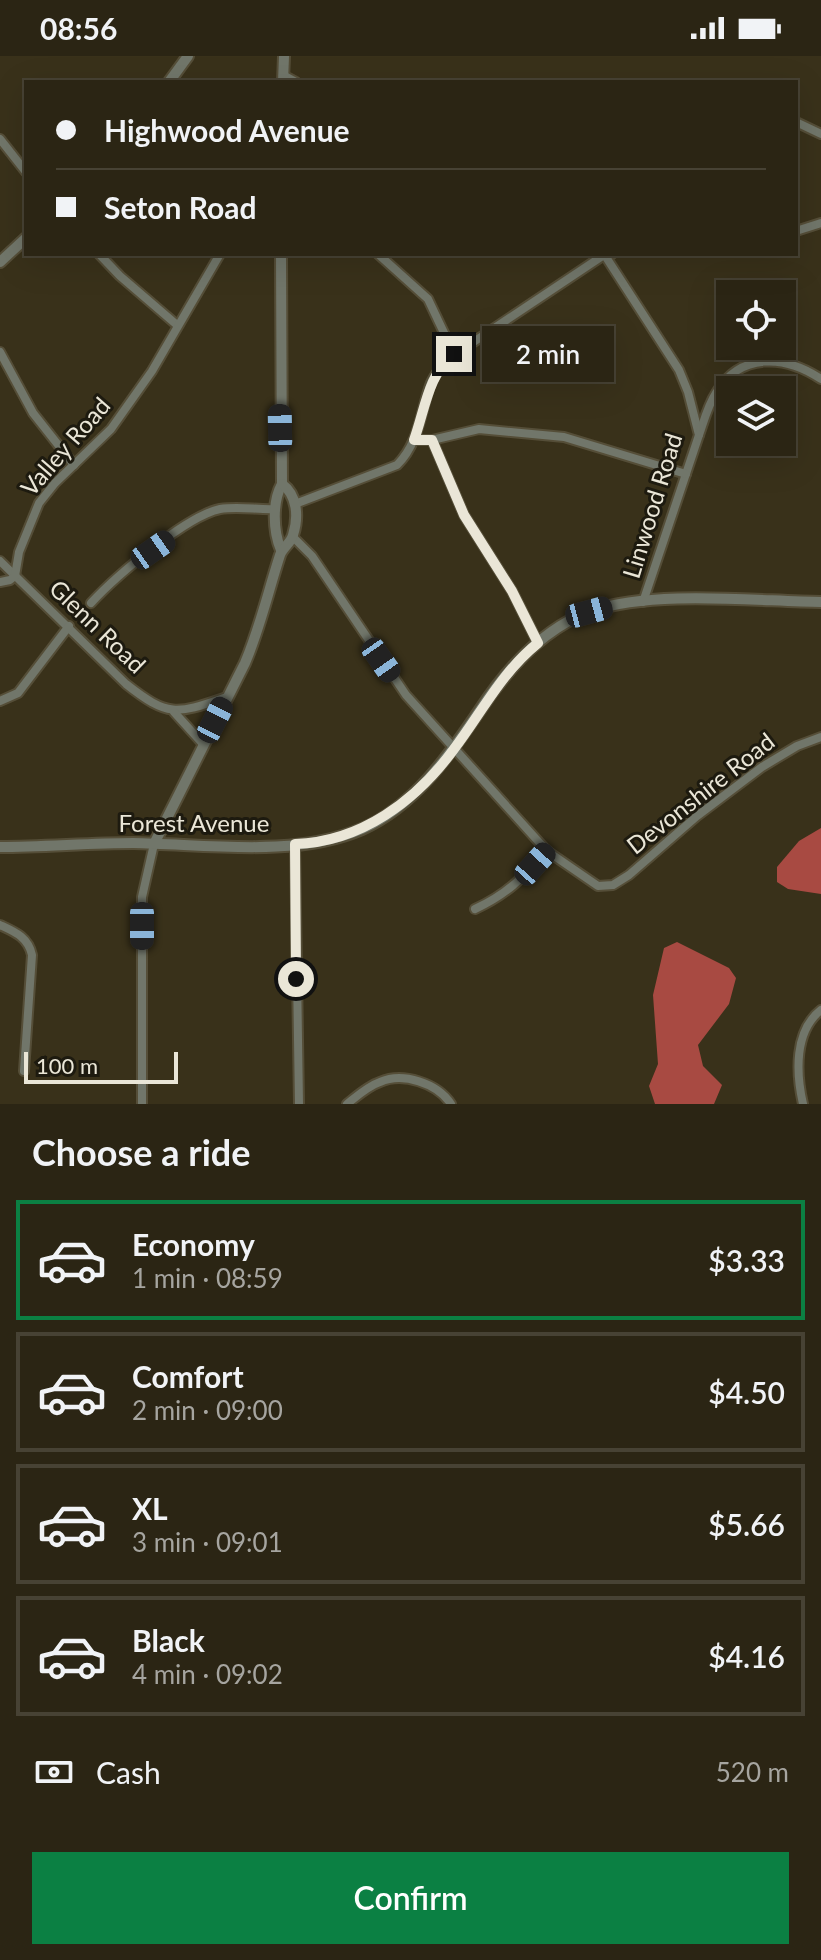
<!DOCTYPE html>
<meta charset="utf-8">
<style>
body{margin:0;font-family:Lato,sans-serif;background:#332d1d;color:#f1f3f6;height:100vh;display:flex;flex-direction:column;font-size:30px;white-space:nowrap}
*{box-sizing:border-box;margin:0}
p{font-size:26px;color:#a6a5a0}
.icon{flex:none;width:44px;height:44px;fill:none;stroke:currentColor;stroke-width:2;stroke-linecap:round;stroke-linejoin:round}
.map{position:relative;height:1048px;overflow:hidden}
.side{display:flex;flex-direction:column;background:#2b2514;flex:1}
.side>*{flex:none}
.banner{position:absolute;left:24px;top:24px;width:774px;height:176px;border-radius:0px;box-shadow:0 8px 32px #0002,0 0 0 2px #474234;display:grid;align-content:center;height:176px;padding:0 32px;background:#2b2514}
.buttons{position:absolute;left:716px;top:224px;display:grid;gap:16px}
.buttons a{display:grid;place-items:center;width:80px;height:80px;border-radius:0px;background:#2b2514;box-shadow:0 8px 32px #0002,0 0 0 2px #474234;font-size:40px}
.scale{position:absolute;left:24px;bottom:20px;width:154px;box-sizing:border-box;padding-left:8px;border:4px solid #eae6d7;border-top:0;font-size:22px;line-height:28px;white-space:nowrap;color:#eae6d7;-webkit-text-stroke:6px #1d1a0f;paint-order:stroke}
.end{position:absolute;width:36px;height:36px;margin:-18px;border:10px solid #eae6d7;background:#111;box-shadow:0 0 0 4px #111}
.from{border-radius:50%}
.bubble{position:absolute;height:56px;border-radius:0px;background:#2b2514;box-shadow:0 8px 32px #0002,0 0 0 2px #474234;font-size:26px;font-weight:600;line-height:56px;text-align:center}
.car{position:absolute;width:24px;height:48px;margin:-24px -12px;border-radius:10px;box-shadow:0 0 6px 2px #0007;background:linear-gradient(#222 24%,#8ab4d8 0 40%,#222 0 76%,#8ab4d8 0 86%,#222 0)}
.banner b{display:flex;align-items:center;gap:28px;height:76px;font-size:30px}
.banner b+b{border-top:2px solid #474234}
.banner i{width:20px;height:20px;background:#f1f3f6}
ul{padding:0;list-style:none}
li{display:flex;align-items:center;gap:24px;height:120px;margin:0 16px 12px;padding:0 16px;border:4px solid #474234;border-radius:0px}
li div{flex:1}
li b{display:block;font-size:30px}
li em{font-style:normal;font-weight:600}
li.selected{border-color:#0b8043}
li>.icon{width:72px;height:72px;stroke-width:1.5}
h2{padding:0 32px;font-size:36px;line-height:96px}
.pay{display:flex;align-items:center;gap:20px;height:88px;padding:0 32px;font-size:30px}
.pay p{margin-inline-start:auto}
.cta{display:flex;gap:16px;margin-top:auto;padding:16px 32px}
.cta a{flex:1;height:92px;border-radius:0px;background:#0b8043;color:#fff;font-size:32px;font-weight:600;line-height:92px;text-align:center}
.status{display:flex;justify-content:space-between;align-items:center;height:56px;padding:0 40px;background:#2b2514;direction:ltr}
.status svg{height:22px;fill:currentColor}
.map>svg:first-child{display:block}
.forest{fill:#a84a42}
.lines{fill:none;stroke-linecap:round;stroke-linejoin:round}
.minor-casing{stroke:#554e38;stroke-width:12}
.tertiary-casing{stroke:#554e38;stroke-width:14}
.minor{stroke:#71766a;stroke-width:8}
.tertiary{stroke:#71766a;stroke-width:10}
.route{stroke:#eae6d7;stroke-width:10}
.labels{text-anchor:middle;stroke-width:6;stroke-linejoin:round;paint-order:stroke}
.street-label{font-size:24px;fill:#eae6d7;stroke:#1d1a0f}
</style>
<div class="status"><b>08:56</b><svg viewBox="0 0 49 12"><path d="M0 12V9h3v3zM5 12V6h3v6zM10 12V3h3v9zM15 12V0h3v12zM26 1h20v11H26zM47 4h2v5h-2z"/></svg></div>
<div class="map">
<svg width="821" height="1048" viewBox="0 0 821 1048">
<rect width="100%" height="100%" fill="#39311a"/>
<!-- forest -->
<g class="forest">
<path d="M821,772V838L788,833L777,826V811L799,785Z"/>
<path d="M677,886L729,912L736,922L729,948L698,989L703,1010L722,1029L714,1048H655L649,1030L658,1008L653,939L664,892Z"/>
</g>
<g class="lines">
<defs>
<g id="minor">
<path d="M283,19L296,26"/>
<path d="M796,66L821,78"/>
<path d="M0,83L26,116"/>
<path d="M796,175L821,167"/>
<path d="M99,198L120,220L177,269"/>
<path d="M378,198L428,243L454,298"/>
<path d="M604,198L679,314L688,336L699,379L643,546"/>
<path d="M0,296L33,357L74,409"/>
<path d="M699,379C704,365 708,349 716,337C740,296 785,299 821,323"/>
<path d="M414,384H432L479,373L564,381L686,418"/>
<path d="M432,384L464,459L512,535L538,587"/>
<path d="M295,448L397,409C420,386 420,356 431,327C434,319 441,312 445,305L604,199L612,198"/>
<path d="M293,481L312,500L406,639L547,795L598,830L613,829L629,819L697,760L762,711L797,690L821,681"/>
<path d="M0,505L126,628C169,662 177,658 227,641"/>
<path d="M0,526L10,524L15,520L19,496L39,447L55,427L111,373L152,315L220,198"/>
<path d="M91,547C115,521 186,460 220,453C239,450 258,454 276,453"/>
<path d="M0,645L18,637L69,570"/>
<path d="M174,656L203,688"/>
<path d="M295,788L299,1048"/>
<path d="M475,853C508,838 523,821 547,795"/>
<path d="M0,869C15,876 28,881 32,899L24,1015"/>
<path d="M142,1048V841L154,788"/>
<path d="M347,1048C357,1040 368,1030 380,1026C403,1016 437,1027 451,1048"/>
<path d="M803,1048C796,1017 794,975 821,954"/>
</g>
<g id="tertiary">
<path d="M169,26L188,0"/>
<path d="M283,26L284,0"/>
<path d="M281,198L282,428C272,446 273,475 281,494"/>
<path d="M0,206L26,182"/>
<path d="M154,788L245,607C260,572 268,536 280,499C283,491 291,487 293,479C299,460 297,439 282,428"/>
<path d="M0,791C44,791 89,787 133,787C205,788 295,802 362,773C414,750 449,700 480,654C507,613 543,572 591,555C655,534 753,545 821,546"/>
</g>
</defs>
<!-- minor casing -->
<use href="#minor" class="minor-casing"/>
<!-- tertiary casing -->
<use href="#tertiary" class="tertiary-casing"/>
<!-- minor -->
<use href="#minor" class="minor"/>
<!-- tertiary -->
<use href="#tertiary" class="tertiary"/>
</g>
<g class="lines">
<!-- route -->
<path class="route" d="M296,923L295,788C361,786 416,745 454,693C482,656 501,617 538,587L512,535L464,459L432,384H414C425,354 428,318 454,298"/>
</g>
<g class="labels">
<!-- street labels -->
<g class="street-label">
<text transform="translate(66 391) rotate(-49)" y="8">Valley Road</text>
<text transform="translate(653 450) rotate(-73)" y="8">Linwood Road</text>
<text transform="translate(97 571) rotate(44)" y="8">Glenn Road</text>
<text transform="translate(701 738) rotate(-38)" y="8">Devonshire Road</text>
<text x="194" y="776">Forest Avenue</text>
</g>
</g>
</svg>
<div class="buttons">
<a><svg class="icon" aria-label="locate" viewBox="0 0 24 24"><circle cx="12" cy="12" r="6"/><path d="M12 2v4M12 18v4M2 12h4M18 12h4"/></svg></a>
<a><svg class="icon" aria-label="layers" viewBox="0 0 24 24"><path d="M12 4l9 5-9 5-9-5zM3 14l9 5 9-5"/></svg></a>
</div>
<div class="scale">100 m</div>
<i class="end from" style="left:296px;top:923px"></i>
<i class="end" style="left:454px;top:298px"></i>
<div class="bubble" style="left:482px;top:270px;width:132px">2 min</div>
<i class="car" style="left:280px;top:372px;rotate:359deg"></i>
<i class="car" style="left:153px;top:494px;rotate:55deg"></i>
<i class="car" style="left:589px;top:556px;rotate:75deg"></i>
<i class="car" style="left:381px;top:604px;rotate:145deg"></i>
<i class="car" style="left:215px;top:664px;rotate:27deg"></i>
<i class="car" style="left:535px;top:808px;rotate:42deg"></i>
<i class="car" style="left:142px;top:870px;rotate:180deg"></i>
<div class="banner">
<b><i class="from"></i>Highwood Avenue</b>
<b><i></i>Seton Road</b>
</div>
</div>
<section class="side">
<h2>Choose a ride</h2>
<ul>
<li class="selected"><svg class="icon" aria-label="car" viewBox="0 0 24 24"><path d="M5 17H2v-5l4-1 3-4h7l3 4 3 1v5h-3M9 17h6M6 11h13"/><circle cx="7" cy="17" r="2"/><circle cx="17" cy="17" r="2"/></svg><div><b>Economy</b><p>1 min · 08:59</p></div><em>$3.33</em></li>
<li><svg class="icon" aria-label="car" viewBox="0 0 24 24"><path d="M5 17H2v-5l4-1 3-4h7l3 4 3 1v5h-3M9 17h6M6 11h13"/><circle cx="7" cy="17" r="2"/><circle cx="17" cy="17" r="2"/></svg><div><b>Comfort</b><p>2 min · 09:00</p></div><em>$4.50</em></li>
<li><svg class="icon" aria-label="car" viewBox="0 0 24 24"><path d="M5 17H2v-5l4-1 3-4h7l3 4 3 1v5h-3M9 17h6M6 11h13"/><circle cx="7" cy="17" r="2"/><circle cx="17" cy="17" r="2"/></svg><div><b>XL</b><p>3 min · 09:01</p></div><em>$5.66</em></li>
<li><svg class="icon" aria-label="car" viewBox="0 0 24 24"><path d="M5 17H2v-5l4-1 3-4h7l3 4 3 1v5h-3M9 17h6M6 11h13"/><circle cx="7" cy="17" r="2"/><circle cx="17" cy="17" r="2"/></svg><div><b>Black</b><p>4 min · 09:02</p></div><em>$4.16</em></li>
</ul>
<div class="pay"><svg class="icon" aria-label="cash" viewBox="0 0 24 24"><path d="M3 7h18v10H3z"/><circle cx="12" cy="12" r="2"/></svg>Cash<p>520 m</p></div>
<div class="cta"><a>Confirm</a></div>
</section>
